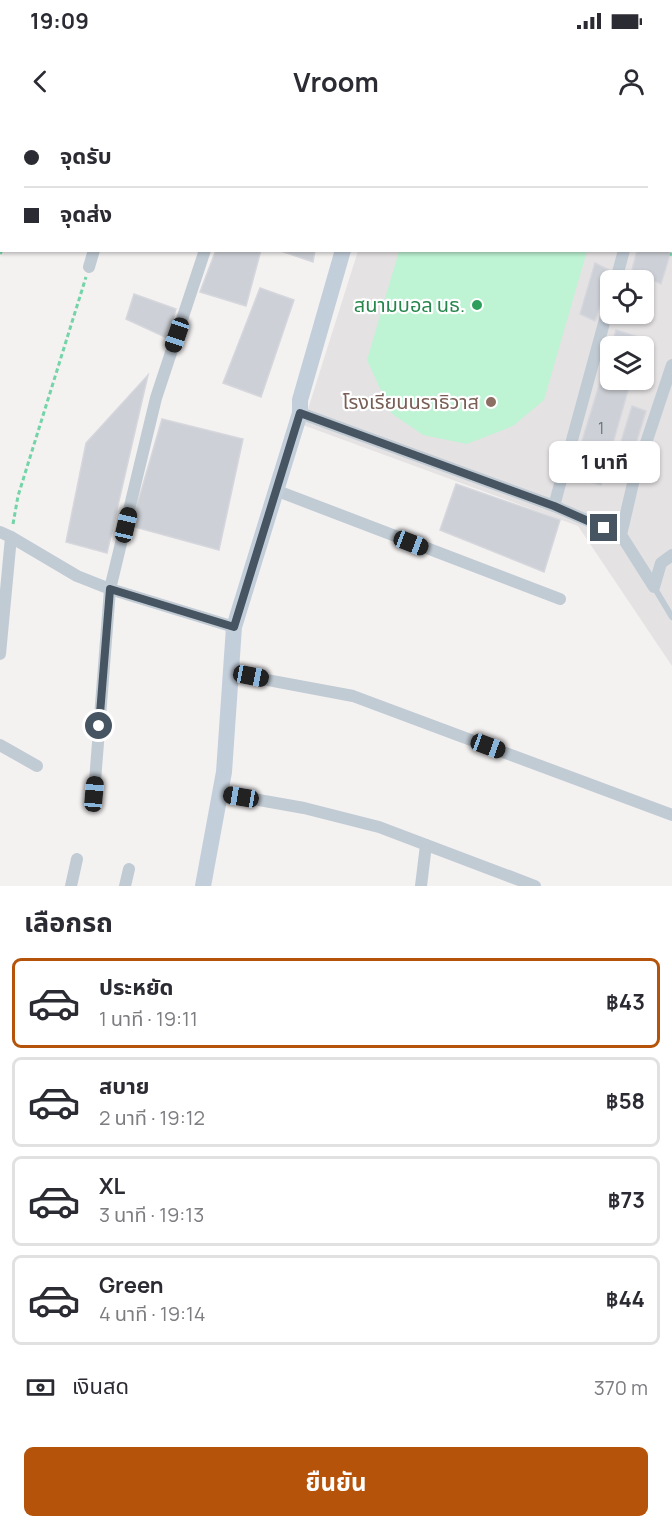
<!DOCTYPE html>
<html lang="th">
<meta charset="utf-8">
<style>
body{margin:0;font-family:Manrope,"Noto Sans Thai",sans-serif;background:#f7f7f7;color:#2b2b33;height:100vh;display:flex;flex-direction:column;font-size:22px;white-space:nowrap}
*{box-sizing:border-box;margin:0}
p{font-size:20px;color:#7c7c81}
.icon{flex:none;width:33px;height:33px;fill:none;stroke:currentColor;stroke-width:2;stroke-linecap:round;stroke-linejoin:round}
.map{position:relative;height:766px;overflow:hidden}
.side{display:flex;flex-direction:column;background:#fff;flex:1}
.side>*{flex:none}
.hud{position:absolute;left:0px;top:0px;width:672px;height:132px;box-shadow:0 2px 4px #0004;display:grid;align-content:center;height:132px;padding:0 24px;background:#fff}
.buttons{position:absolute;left:600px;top:150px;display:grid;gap:12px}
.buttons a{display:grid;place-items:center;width:54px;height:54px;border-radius:9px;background:#fff;box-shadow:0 2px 4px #0004;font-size:30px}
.end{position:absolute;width:27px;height:27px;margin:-14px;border:8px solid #475461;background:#fff;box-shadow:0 0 0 3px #fff}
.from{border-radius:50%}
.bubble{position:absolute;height:42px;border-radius:9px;background:#fff;box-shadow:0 2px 4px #0004;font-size:20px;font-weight:700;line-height:42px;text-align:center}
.car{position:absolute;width:18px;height:36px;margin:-18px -9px;border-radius:8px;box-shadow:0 0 4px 2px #0007;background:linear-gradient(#222 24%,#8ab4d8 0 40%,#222 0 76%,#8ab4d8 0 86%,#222 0)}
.hud b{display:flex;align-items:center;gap:21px;height:57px;font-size:22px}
.hud b+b{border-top:2px solid #e1e1e2}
.hud i{width:15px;height:15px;background:#2b2b33}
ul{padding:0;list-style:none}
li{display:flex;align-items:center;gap:18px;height:90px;margin:0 12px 9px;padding:0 12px;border:3px solid #e1e1e2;border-radius:9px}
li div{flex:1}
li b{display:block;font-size:22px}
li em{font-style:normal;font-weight:700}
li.selected{border-color:#b45309}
li>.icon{width:54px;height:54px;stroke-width:1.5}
h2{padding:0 24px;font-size:27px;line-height:72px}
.pay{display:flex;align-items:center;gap:15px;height:66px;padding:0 24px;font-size:22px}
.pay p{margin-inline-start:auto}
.button{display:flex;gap:12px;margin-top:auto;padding:12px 24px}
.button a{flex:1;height:69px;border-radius:9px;background:#b45309;color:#fff;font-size:24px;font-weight:700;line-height:69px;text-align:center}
.status{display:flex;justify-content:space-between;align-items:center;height:42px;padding:0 30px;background:#fff;direction:ltr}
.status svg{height:16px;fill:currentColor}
header{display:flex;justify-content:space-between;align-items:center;height:78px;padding:0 24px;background:#fff;font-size:27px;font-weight:700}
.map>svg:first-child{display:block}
.education{fill:#e5e2e3;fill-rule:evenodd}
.green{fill:#bef3d4}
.building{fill:#cdd0d6;stroke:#d5d7dd;stroke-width:1.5}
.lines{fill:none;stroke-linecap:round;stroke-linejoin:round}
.path{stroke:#73d4a7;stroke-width:3;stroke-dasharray:4.5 3;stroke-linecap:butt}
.service{stroke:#c1cbd4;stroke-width:6}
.minor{stroke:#c1cbd4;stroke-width:12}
.secondary{stroke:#c3cedb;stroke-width:16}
.route{stroke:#475461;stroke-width:8}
.leisure-dot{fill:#2e9e5b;stroke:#fff;stroke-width:2}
.education-dot{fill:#8d6e63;stroke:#fff;stroke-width:2}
.labels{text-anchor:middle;stroke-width:4.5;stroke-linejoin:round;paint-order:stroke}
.number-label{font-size:16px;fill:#68737e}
.leisure-label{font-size:20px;fill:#27864d;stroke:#fff;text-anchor:end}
.education-label{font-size:20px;fill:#785e54;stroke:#fff;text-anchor:end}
</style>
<div class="status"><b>19:09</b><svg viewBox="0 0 49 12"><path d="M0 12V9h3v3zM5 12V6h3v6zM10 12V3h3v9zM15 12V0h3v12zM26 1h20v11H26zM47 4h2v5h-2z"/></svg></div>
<header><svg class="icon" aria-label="back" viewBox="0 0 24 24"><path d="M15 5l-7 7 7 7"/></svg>Vroom<svg class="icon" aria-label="person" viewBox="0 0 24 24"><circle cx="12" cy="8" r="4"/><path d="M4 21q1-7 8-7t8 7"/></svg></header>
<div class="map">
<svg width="672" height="766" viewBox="0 0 672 766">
<rect width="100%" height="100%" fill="#f4f1f1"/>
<!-- education -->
<path class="education" d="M399,0H672V546L578,406L303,305L358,131L670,130V2L398,1ZM610,160H644V194H610ZM610,226H644V260H610Z"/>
<!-- green -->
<g class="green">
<path d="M452,0H580L582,1H451Z"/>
<path d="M399,131H587L544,280L513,306L467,324L423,315L391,293L367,240Z"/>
</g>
<!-- building -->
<g class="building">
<path d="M96,0H123L95,2Z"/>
<path d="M212,0H242V2Z"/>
<path d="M306,0H332L336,2H306Z"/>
<path d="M672,10V128L661,164L632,150L637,130H670Z"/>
<path d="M216,130H261L246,186L200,172Z"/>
<path d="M278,130H315L313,142Z"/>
<path d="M595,143L611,151L595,201L580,194Z"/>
<path d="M260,168L294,180L261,277L223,263Z"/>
<path d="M134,174L176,189L167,218L126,199Z"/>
<path d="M616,210L642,218L640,226H610V260H631L601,365L571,357Z"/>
<path d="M148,255L107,433L66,422L86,323Z"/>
<path d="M632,286L646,291L625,359L611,354Z"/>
<path d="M162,299L243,319L219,430L131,406Z"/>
<path d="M456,364L560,400L544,452L440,410Z"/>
</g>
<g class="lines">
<!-- path -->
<g class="path">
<path d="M640,2V0"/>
<path d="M0,134L2,130"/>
<path d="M670,134L672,135"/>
<path d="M13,404L18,376L86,157"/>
</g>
<!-- service -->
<path class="service" d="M654,467L672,497"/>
<!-- minor -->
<g class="minor">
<path d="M43,2V0"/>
<path d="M139,2V0"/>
<path d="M249,2V0"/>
<path d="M659,2L660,0"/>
<path d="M89,147L94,130"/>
<path d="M616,160L624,130"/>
<path d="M300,293L554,386L621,415L654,467L661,443L672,435"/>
<path d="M275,370L560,479"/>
<path d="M554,386L610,181"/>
<path d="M0,412L11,417L77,456L110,469L234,507"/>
<path d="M621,415L634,359L672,245"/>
<path d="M0,534L11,417"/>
<path d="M230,553L353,576L672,695"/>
<path d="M0,625L37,646"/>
<path d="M220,673L304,688L379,707L535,766"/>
<path d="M94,674L110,469L156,278L205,130"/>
<path d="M71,766L77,739"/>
<path d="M125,766L129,749"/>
<path d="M421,766L426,725"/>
</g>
<!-- secondary -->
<g class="secondary">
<path d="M380,2L381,0"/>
<path d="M203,766L224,652L234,507L300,293V280L343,130"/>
</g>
</g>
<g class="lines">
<!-- route -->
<path class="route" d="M99,606L110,469L234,507L300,293L554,386L604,408"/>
</g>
<!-- markers -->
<circle class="leisure-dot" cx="477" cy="185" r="6"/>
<circle class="education-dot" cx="491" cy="282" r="6"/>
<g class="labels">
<!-- number labels -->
<g class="number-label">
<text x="601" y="314">1</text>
</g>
<!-- leisure labels -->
<g class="leisure-label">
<text x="465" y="192">สนามบอล นธ.</text>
</g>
<!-- education labels -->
<g class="education-label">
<text x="479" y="289">โรงเรียนนราธิวาส</text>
</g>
</g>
</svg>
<div class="buttons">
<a><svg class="icon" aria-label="locate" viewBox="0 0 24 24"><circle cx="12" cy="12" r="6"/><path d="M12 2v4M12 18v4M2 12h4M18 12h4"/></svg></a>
<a><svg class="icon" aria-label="layers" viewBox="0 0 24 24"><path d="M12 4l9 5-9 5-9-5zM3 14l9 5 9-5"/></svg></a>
</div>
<i class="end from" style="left:99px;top:606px"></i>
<i class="end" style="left:604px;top:408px"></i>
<div class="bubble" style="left:549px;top:321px;width:111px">1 นาที</div>
<i class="car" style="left:177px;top:215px;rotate:199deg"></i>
<i class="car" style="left:126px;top:405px;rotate:13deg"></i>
<i class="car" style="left:411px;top:423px;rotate:111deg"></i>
<i class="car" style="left:251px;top:556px;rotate:101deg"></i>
<i class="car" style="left:488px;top:626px;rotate:110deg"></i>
<i class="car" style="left:94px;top:674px;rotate:5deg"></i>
<i class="car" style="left:241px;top:677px;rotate:280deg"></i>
<div class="hud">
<b><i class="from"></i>จุดรับ</b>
<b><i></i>จุดส่ง</b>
</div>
</div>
<section class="side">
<h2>เลือกรถ</h2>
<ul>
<li class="selected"><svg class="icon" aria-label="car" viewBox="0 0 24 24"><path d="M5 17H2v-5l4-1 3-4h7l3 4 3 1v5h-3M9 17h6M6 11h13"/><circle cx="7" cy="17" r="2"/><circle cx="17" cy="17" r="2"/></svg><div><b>ประหยัด</b><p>1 นาที · 19:11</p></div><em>฿43</em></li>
<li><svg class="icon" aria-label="car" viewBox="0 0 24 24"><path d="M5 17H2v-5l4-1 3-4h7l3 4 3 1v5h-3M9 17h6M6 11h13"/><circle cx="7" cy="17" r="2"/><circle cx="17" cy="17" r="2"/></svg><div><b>สบาย</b><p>2 นาที · 19:12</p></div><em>฿58</em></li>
<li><svg class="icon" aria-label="car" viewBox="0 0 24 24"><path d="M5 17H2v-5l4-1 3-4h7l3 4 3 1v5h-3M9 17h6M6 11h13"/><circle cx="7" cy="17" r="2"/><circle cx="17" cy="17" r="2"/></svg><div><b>XL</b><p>3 นาที · 19:13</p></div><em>฿73</em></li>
<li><svg class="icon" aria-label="car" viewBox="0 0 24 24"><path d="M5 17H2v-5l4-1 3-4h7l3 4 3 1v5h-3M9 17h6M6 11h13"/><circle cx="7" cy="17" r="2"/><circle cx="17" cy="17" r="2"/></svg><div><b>Green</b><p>4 นาที · 19:14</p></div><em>฿44</em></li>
</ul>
<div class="pay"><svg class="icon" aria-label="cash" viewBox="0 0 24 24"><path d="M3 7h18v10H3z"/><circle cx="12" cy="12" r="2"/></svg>เงินสด<p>370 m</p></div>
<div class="button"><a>ยืนยัน</a></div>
</section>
